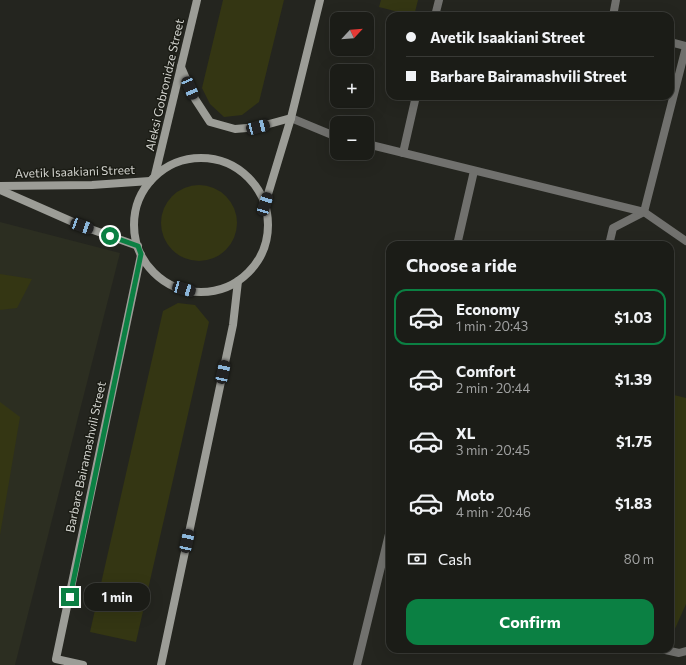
<!DOCTYPE html>
<meta charset="utf-8">
<style>
body{margin:0;font-family:Commissioner,sans-serif;background:#242520;color:#f1f3f6;height:100vh;display:flex;flex-direction:column;font-size:15px;white-space:nowrap}
*{box-sizing:border-box;margin:0}
p{font-size:13px;color:#a0a1a1}
.icon{flex:none;width:22px;height:22px;fill:none;stroke:currentColor;stroke-width:2;stroke-linecap:round;stroke-linejoin:round}
.map{position:relative;flex:1;overflow:hidden}
.drawer{position:absolute;left:386px;top:241px;width:288px;height:412px;display:flex;flex-direction:column;background:#1b1c17;border-radius:12px;box-shadow:0 4px 16px #0002,0 0 0 1px #393a36}
.drawer>*{flex:none}
.banner{position:absolute;left:386px;top:12px;width:288px;height:88px;border-radius:12px;box-shadow:0 4px 16px #0002,0 0 0 1px #393a36;display:grid;align-content:center;height:88px;padding:0 20px;background:#1b1c17}
.needle{width:26px;rotate:64deg}
.fabs{position:absolute;left:330px;top:12px;display:grid;gap:8px}
.fabs a{display:grid;place-items:center;width:44px;height:44px;border-radius:8px;background:#1b1c17;box-shadow:0 4px 16px #0002,0 0 0 1px #393a36;font-size:20px}
.end{position:absolute;width:18px;height:18px;margin:-9px;border:5px solid #0b8043;background:#fff;box-shadow:0 0 0 2px #fff}
.from{border-radius:50%}
.bubble{position:absolute;height:28px;border-radius:12px;background:#1b1c17;box-shadow:0 4px 16px #0002,0 0 0 1px #393a36;font-size:13px;font-weight:700;line-height:28px;text-align:center}
.car{position:absolute;width:12px;height:24px;margin:-12px -6px;border-radius:5px;box-shadow:0 0 3px 1px #0007;background:linear-gradient(#222 24%,#8ab4d8 0 40%,#222 0 76%,#8ab4d8 0 86%,#222 0)}
.banner b{display:flex;align-items:center;gap:14px;height:38px;font-size:15px}
.banner b+b{border-top:1px solid #393a36}
.banner i{width:10px;height:10px;background:#f1f3f6}
ul{padding:0;list-style:none}
li{display:flex;align-items:center;gap:12px;height:56px;margin:0 8px 6px;padding:0 12px;border:2px solid transparent;border-radius:12px}
li div{flex:1}
li b{display:block;font-size:15px}
li em{font-style:normal;font-weight:700}
li.on{border-color:#0b8043}
li>.icon{width:36px;height:36px;stroke-width:1.5}
h2{padding:0 20px;font-size:18px;line-height:48px}
.pay{display:flex;align-items:center;gap:10px;height:44px;padding:0 20px;font-size:15px}
.pay p{margin-inline-start:auto}
.primary-button{display:flex;gap:8px;margin-top:auto;padding:8px 20px}
.primary-button a{flex:1;height:46px;border-radius:12px;background:#0b8043;color:#fff;font-size:16px;font-weight:700;line-height:46px;text-align:center}
.map>svg:first-child{display:block}
.built{fill:#2c2e21}
.green{fill:#343613}
.lines{fill:none;stroke-linecap:round;stroke-linejoin:round}
.lane{stroke:#71716e;stroke-width:8}
.street{stroke:#71716e;stroke-width:8}
.secondary{stroke:#9c9d97;stroke-width:8}
.route{stroke:#0b8043;stroke-width:5}
.labels{text-anchor:middle;stroke-width:3;stroke-linejoin:round;paint-order:stroke}
.street-label{font-size:12px;fill:#d2d3ce;stroke:#1b1c15}
</style>
<div class="map">
<svg width="686" height="665" viewBox="0 0 686 665">
<rect width="100%" height="100%" fill="#24251f"/>
<!-- built -->
<path class="built" d="M0,222L120,253L15,665H0Z"/>
<!-- green -->
<g class="green">
<path d="M223,0H284L259,102L242,115L224,117L210,104L202,88Z"/>
<path d="M381,0H418L414,16L379,7Z"/>
<circle cx="199" cy="223" r="38"/>
<path d="M0,274L32,279L17,308L0,310Z"/>
<path d="M178,303L195,305L209,322L136,642L90,632L163,311Z"/>
<path d="M670,394L686,398V604L674,631L670,629Z"/>
<path d="M0,402L20,417L0,535Z"/>
</g>
<g class="lines">
<!-- lane -->
<g class="lane">
<path d="M435,16L439,0"/>
<path d="M613,16L616,0"/>
<path d="M670,42L686,46"/>
<path d="M403,153L416,96"/>
<path d="M644,212L686,241"/>
<path d="M609,245L613,228L644,212L686,47"/>
<path d="M661,649L679,653L686,651"/>
</g>
<!-- street -->
<g class="street">
<path d="M291,118L337,137"/>
<path d="M367,144L644,212"/>
<path d="M457,245L474,171"/>
<path d="M357,665L390,530"/>
</g>
<!-- secondary -->
<g class="secondary">
<path d="M181,67L195,99L210,122L235,129L258,127L291,118"/>
<circle cx="201" cy="225" r="67"/>
<path d="M155,175L197,0"/>
<path d="M0,186L92,185L150,181"/>
<path d="M0,190L82,226L138,246"/>
<path d="M265,204L291,118L320,0"/>
<path d="M83,665L56,659L141,255"/>
<path d="M161,665L233,325L238,281"/>
</g>
</g>
<g class="lines">
<!-- route -->
<path class="route" d="M70,597L141,254L138,246L110,236"/>
</g>
<g class="labels">
<!-- street labels -->
<g class="street-label">
<text transform="translate(165 85) rotate(-77)" y="4">Aleksi Gobronidze Street</text>
<text transform="translate(75 172) rotate(-2)" y="4">Avetik Isaakiani Street</text>
<text transform="translate(86 457) rotate(-78)" y="4">Barbare Bairamashvili Street</text>
</g>
</g>
</svg>
<div class="fabs">
<a><svg class="needle" viewBox="-14 -14 28 28"><path d="M0-13l5 13h-10z" fill="#e53935"/><path d="M0 13l5-13h-10z" fill="#a0a1a1"/></svg></a>
<a>+</a>
<a>−</a>
</div>
<i class="end from" style="left:110px;top:236px"></i>
<i class="end" style="left:70px;top:597px"></i>
<div class="bubble" style="left:84px;top:583px;width:66px">1 min</div>
<i class="car" style="left:190px;top:88px;rotate:157deg"></i>
<i class="car" style="left:258px;top:127px;rotate:75deg"></i>
<i class="car" style="left:265px;top:204px;rotate:17deg"></i>
<i class="car" style="left:82px;top:226px;rotate:110deg"></i>
<i class="car" style="left:184px;top:289px;rotate:106deg"></i>
<i class="car" style="left:223px;top:372px;rotate:12deg"></i>
<i class="car" style="left:187px;top:541px;rotate:12deg"></i>
<div class="banner">
<b><i class="from"></i>Avetik Isaakiani Street</b>
<b><i></i>Barbare Bairamashvili Street</b>
</div>
<section class="drawer">
<h2>Choose a ride</h2>
<ul>
<li class="on"><svg class="icon" aria-label="car" viewBox="0 0 24 24"><path d="M5 17H2v-5l4-1 3-4h7l3 4 3 1v5h-3M9 17h6M6 11h13"/><circle cx="7" cy="17" r="2"/><circle cx="17" cy="17" r="2"/></svg><div><b>Economy</b><p>1 min · 20:43</p></div><em>$1.03</em></li>
<li><svg class="icon" aria-label="car" viewBox="0 0 24 24"><path d="M5 17H2v-5l4-1 3-4h7l3 4 3 1v5h-3M9 17h6M6 11h13"/><circle cx="7" cy="17" r="2"/><circle cx="17" cy="17" r="2"/></svg><div><b>Comfort</b><p>2 min · 20:44</p></div><em>$1.39</em></li>
<li><svg class="icon" aria-label="car" viewBox="0 0 24 24"><path d="M5 17H2v-5l4-1 3-4h7l3 4 3 1v5h-3M9 17h6M6 11h13"/><circle cx="7" cy="17" r="2"/><circle cx="17" cy="17" r="2"/></svg><div><b>XL</b><p>3 min · 20:45</p></div><em>$1.75</em></li>
<li><svg class="icon" aria-label="car" viewBox="0 0 24 24"><path d="M5 17H2v-5l4-1 3-4h7l3 4 3 1v5h-3M9 17h6M6 11h13"/><circle cx="7" cy="17" r="2"/><circle cx="17" cy="17" r="2"/></svg><div><b>Moto</b><p>4 min · 20:46</p></div><em>$1.83</em></li>
</ul>
<div class="pay"><svg class="icon" aria-label="cash" viewBox="0 0 24 24"><path d="M3 7h18v10H3z"/><circle cx="12" cy="12" r="2"/></svg>Cash<p>80 m</p></div>
<div class="primary-button"><a>Confirm</a></div>
</section>
</div>
